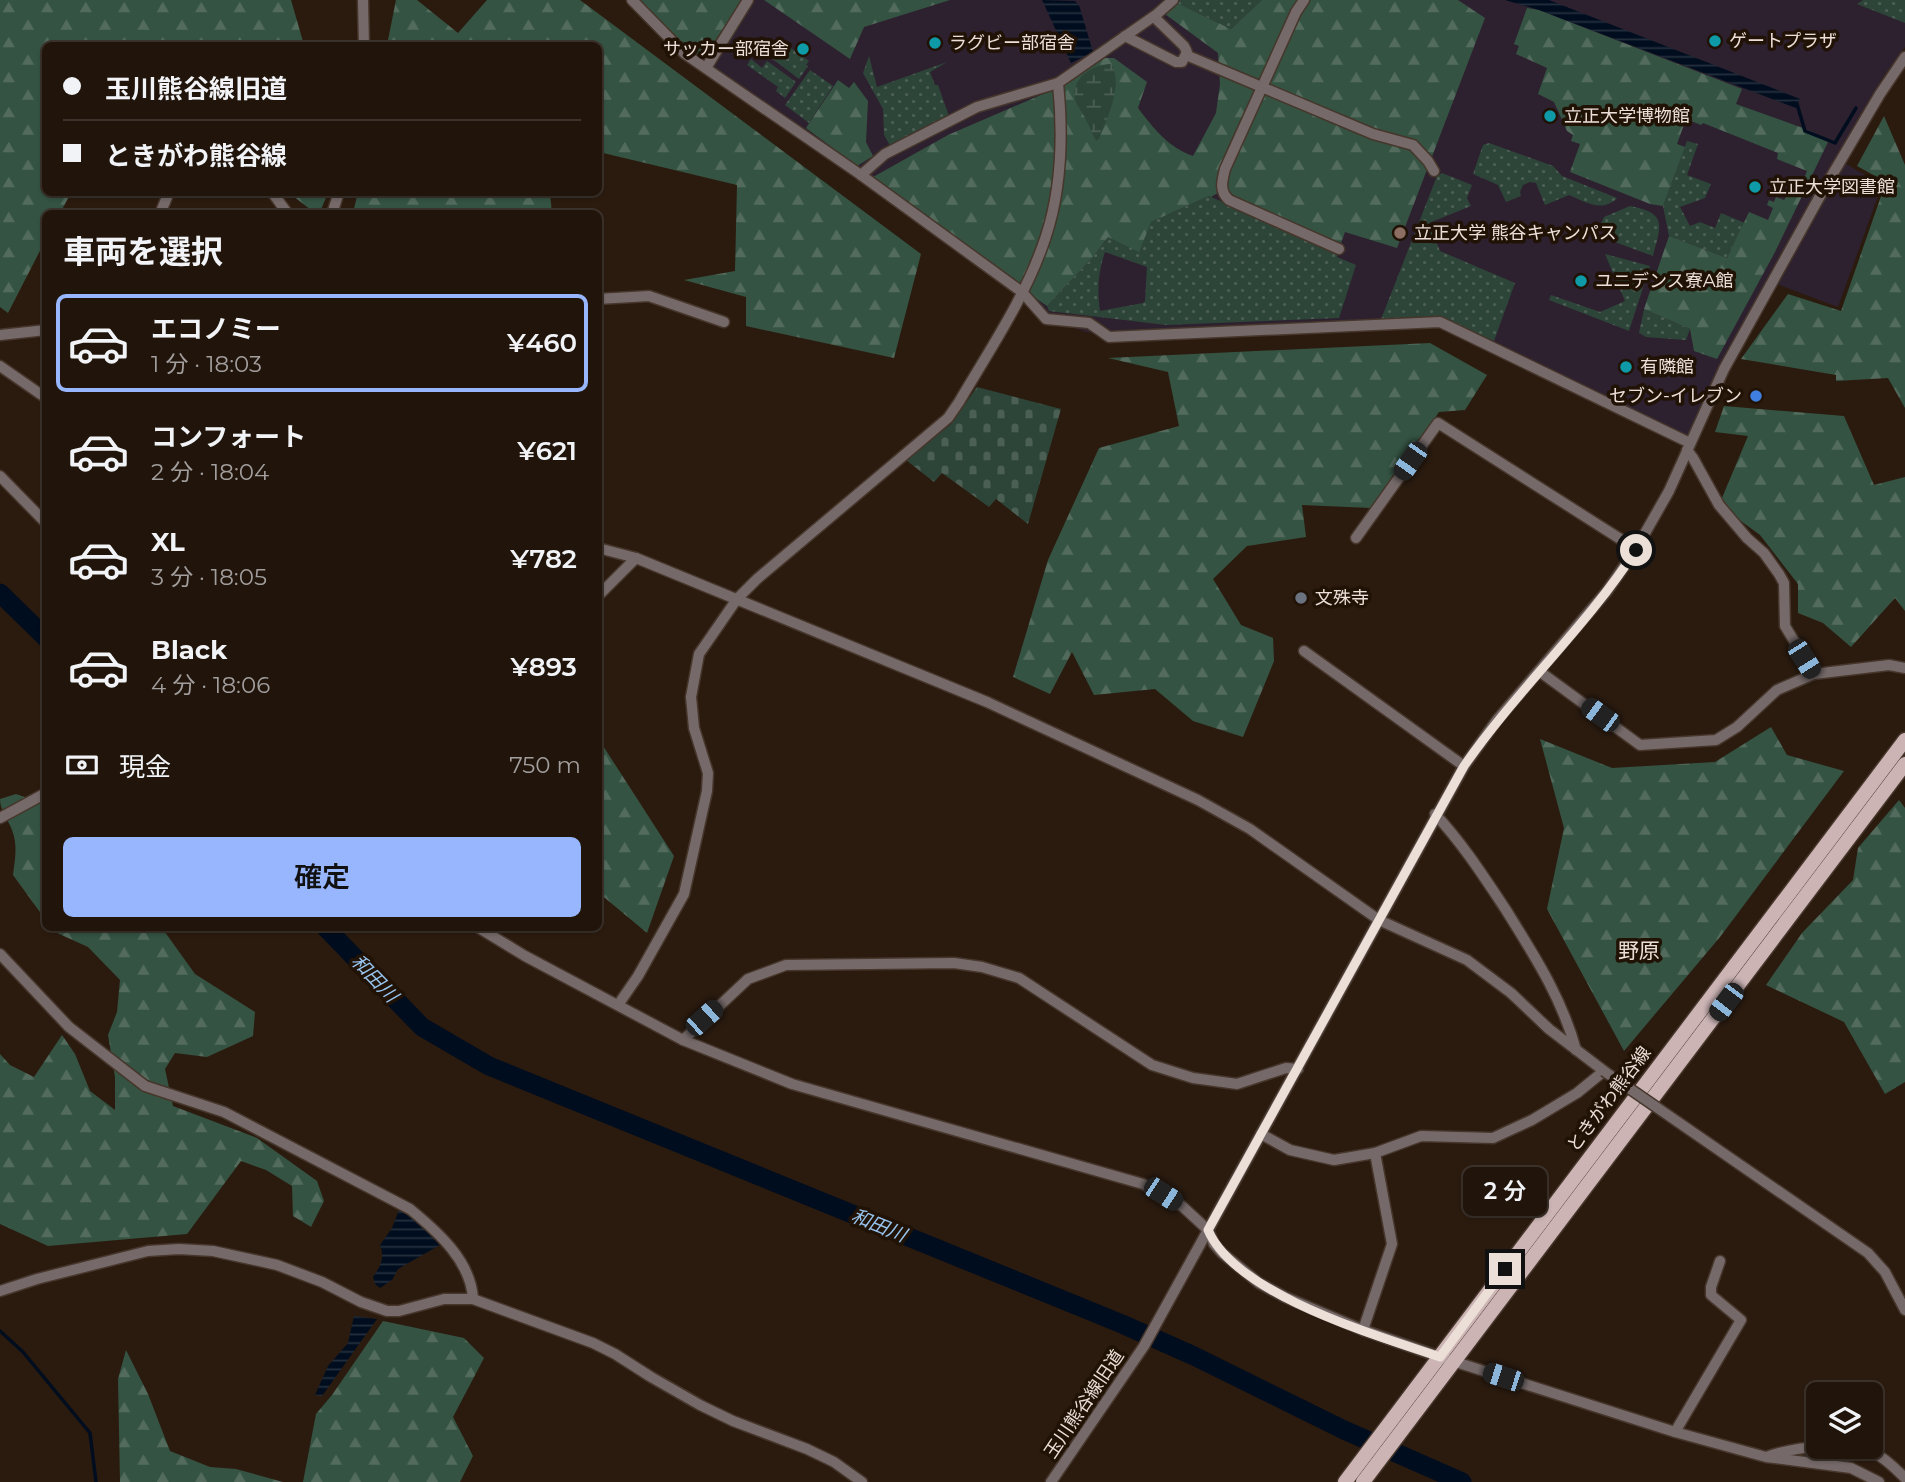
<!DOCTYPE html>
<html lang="ja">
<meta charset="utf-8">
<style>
body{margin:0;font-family:Montserrat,"Noto Sans JP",sans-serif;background:#281d14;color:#f1f3f6;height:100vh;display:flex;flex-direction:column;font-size:26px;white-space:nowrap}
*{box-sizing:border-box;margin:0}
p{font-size:23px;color:#a29e9d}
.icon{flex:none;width:38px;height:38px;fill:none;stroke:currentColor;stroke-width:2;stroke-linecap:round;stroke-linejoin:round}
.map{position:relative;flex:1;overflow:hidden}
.drawer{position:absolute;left:42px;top:210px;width:560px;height:721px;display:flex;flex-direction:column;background:#20140b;border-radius:10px;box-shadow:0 2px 5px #0004,0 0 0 2px #3d332c}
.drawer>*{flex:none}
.top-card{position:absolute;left:42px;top:42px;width:560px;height:154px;border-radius:10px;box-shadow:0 2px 5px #0004,0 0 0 2px #3d332c;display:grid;align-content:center;height:154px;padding:0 21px;background:#20140b}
.buttons{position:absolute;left:1806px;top:1382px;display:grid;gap:14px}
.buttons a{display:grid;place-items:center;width:77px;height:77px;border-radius:10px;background:#20140b;box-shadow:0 2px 5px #0004,0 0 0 2px #3d332c;font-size:35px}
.end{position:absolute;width:32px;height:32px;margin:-16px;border:9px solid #ebdfd7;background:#111;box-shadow:0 0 0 4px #111}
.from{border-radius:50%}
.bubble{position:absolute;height:49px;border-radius:10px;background:#20140b;box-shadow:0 2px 5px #0004,0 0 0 2px #3d332c;font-size:23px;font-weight:600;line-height:49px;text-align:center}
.car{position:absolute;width:21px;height:42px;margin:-21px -10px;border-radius:9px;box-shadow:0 0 5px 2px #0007;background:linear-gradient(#222 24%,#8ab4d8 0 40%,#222 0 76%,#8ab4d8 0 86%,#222 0)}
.top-card b{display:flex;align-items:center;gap:24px;height:66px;font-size:26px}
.top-card b+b{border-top:2px solid #3d332c}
.top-card i{width:18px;height:18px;background:#f1f3f6}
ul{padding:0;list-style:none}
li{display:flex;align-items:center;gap:21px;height:98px;margin:0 14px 10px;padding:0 7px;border:4px solid transparent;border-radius:10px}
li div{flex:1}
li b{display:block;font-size:26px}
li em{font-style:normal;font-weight:600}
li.selected{border-color:#97b6fd}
li>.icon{width:63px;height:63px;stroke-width:1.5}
h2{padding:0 21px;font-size:32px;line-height:84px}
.pay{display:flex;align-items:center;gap:18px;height:77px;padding:0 21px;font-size:26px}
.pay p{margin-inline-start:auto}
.button{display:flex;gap:14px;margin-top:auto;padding:14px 21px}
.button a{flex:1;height:80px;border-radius:10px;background:#97b6fd;color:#111;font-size:28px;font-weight:600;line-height:80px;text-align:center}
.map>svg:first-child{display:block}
.education{fill:#2d212f}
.grass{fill:url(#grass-dots);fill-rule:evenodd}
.forest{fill:url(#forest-firs)}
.wetland{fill:url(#wetland-marsh)}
.cemetery{fill:url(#cemetery-stones)}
.water{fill:url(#water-rules)}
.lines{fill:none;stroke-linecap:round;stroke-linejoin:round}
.stream{stroke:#000d1e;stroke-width:3.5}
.river{stroke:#000d1e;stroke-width:19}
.minor-casing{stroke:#46362b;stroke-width:13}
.major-casing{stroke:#46362b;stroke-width:17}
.minor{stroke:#756969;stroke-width:10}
.major{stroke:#ccb4b5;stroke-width:14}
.minor-bridge-casing{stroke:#46362b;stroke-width:13;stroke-linecap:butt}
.minor-bridge{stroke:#756969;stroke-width:10}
.route{stroke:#ebdfd7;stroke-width:9}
.culture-dot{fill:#0f9aa8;stroke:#211206;stroke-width:2.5}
.education-dot{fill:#8d6e63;stroke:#211206;stroke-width:2.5}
.shop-dot{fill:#3f7fe0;stroke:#211206;stroke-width:2.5}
.worship-dot{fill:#6b7280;stroke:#211206;stroke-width:2.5}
.labels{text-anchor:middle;stroke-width:7;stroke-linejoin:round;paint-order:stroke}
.poi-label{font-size:18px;fill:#ebdfd7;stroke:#211206;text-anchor:start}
.street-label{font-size:18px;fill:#ebdfd7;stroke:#211206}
.water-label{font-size:19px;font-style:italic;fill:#97c4ef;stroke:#211206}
.quarter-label{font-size:21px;fill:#ebdfd7;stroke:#211206}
</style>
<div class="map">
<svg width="1905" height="1482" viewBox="0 0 1905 1482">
<defs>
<pattern id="grass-dots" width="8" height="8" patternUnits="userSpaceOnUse" patternTransform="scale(1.75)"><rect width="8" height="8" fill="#2d4538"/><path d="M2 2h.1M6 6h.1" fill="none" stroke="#4c5f54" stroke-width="1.8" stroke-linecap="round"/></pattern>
<pattern id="forest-firs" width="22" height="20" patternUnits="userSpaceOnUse" patternTransform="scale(1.75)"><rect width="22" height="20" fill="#345342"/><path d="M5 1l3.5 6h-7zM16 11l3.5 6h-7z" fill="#526b5d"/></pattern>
<pattern id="wetland-marsh" width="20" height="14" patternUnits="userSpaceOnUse" patternTransform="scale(1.75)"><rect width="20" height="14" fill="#2d4538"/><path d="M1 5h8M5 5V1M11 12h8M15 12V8" fill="none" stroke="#4c5f54"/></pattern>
<pattern id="cemetery-stones" width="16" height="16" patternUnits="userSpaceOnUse" patternTransform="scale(1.75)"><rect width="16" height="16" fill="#2d4538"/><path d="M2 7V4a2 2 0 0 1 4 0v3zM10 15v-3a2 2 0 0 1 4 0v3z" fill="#4c5f54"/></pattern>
<pattern id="water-rules" width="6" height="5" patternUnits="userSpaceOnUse" patternTransform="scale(1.75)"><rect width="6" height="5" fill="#000d1e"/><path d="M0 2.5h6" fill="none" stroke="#25303e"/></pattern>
</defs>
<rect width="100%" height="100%" fill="#2b1b0f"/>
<!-- education -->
<path class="education" d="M746,0H1905V47L1883,77L1836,158L1882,185L1838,307L1771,282L1691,449L1437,324L1109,336L1086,332L1058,322L704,64Z"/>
<!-- grass -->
<g class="grass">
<path d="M1177,0H1262L1231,29L1175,2Z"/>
<path d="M1863,0H1905V23L1857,4Z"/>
<path d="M778,39L809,61L806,65L808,66L799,79L770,57L773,52L771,50Z"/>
<path d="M869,56L877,87L947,62L930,72L935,85H938L949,116L891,147L884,135L883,109L863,73Z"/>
<path d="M751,59L762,68L767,61L796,82L785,98L776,91L778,87L747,65Z"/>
<path d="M810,70L833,86L809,123L785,105Z"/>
<path d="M1687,141L1698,144L1687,175L1711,184L1705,198L1680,207L1690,226L1700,222L1715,228L1721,213L1745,223L1727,258L1669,236L1663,206Z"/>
<path d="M1489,143L1553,166L1562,176L1617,198C1603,213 1585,202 1569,195L1545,205L1536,183L1530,182L1523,185L1520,192L1521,196L1506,202L1498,185L1473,174L1483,145Z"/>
<path d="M1442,173L1472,185L1467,198L1471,206L1429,223L1440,251L1515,283L1494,341L1445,320L1380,322L1437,176Z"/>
<path d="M1209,196L1338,253L1337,257L1356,265L1339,318L1166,325L1049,311L1047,306L1093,257L1108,237L1151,222ZM1105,252L1147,267L1145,301L1143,303L1100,311C1097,290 1098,272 1105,252Z"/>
<path d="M1630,206C1668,213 1661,226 1653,256L1612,241L1601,224L1604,217Z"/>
<path d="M1605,254L1650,266L1629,331L1549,300L1551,295L1600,312L1625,301Z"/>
<path d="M1644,309L1690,329L1686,340L1646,337L1639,333Z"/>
</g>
<!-- forest -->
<g class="forest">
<path d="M0,0H291L304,45L46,46V192L71,193L60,213L46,214L45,241L8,313L0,307Z"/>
<path d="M396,0H417L458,33L487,0H580L921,254L894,358L746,326V297L684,280L735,271L737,185L599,152L598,46L387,45Z"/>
<path d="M635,0H742L701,62L686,51Z"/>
<path d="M764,0H950L864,27L850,59Z"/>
<path d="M1262,0H1458L1485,18L1397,248L1345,232L1340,246L1239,201L1226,188L1211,197L1209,196L1151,222L1139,252L1108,237L1093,257L1047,306L866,181L948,135L1064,85L1084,69L1105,58H1114L1147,82L1138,108C1154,129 1168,147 1193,156L1216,113L1220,84L1218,53L1165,14L1175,2L1231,29Z"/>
<path d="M1527,8L1539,10L1742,89L1736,104L1803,128L1829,140L1775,252L1717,359L1694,351L1690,329L1644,309L1669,236L1727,258L1749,212L1768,220L1773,208L1767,205L1769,200L1774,202L1776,197L1784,200L1791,191L1798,193L1807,171L1777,159L1778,153L1703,123L1701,125L1686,119L1677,144L1685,147L1663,206L1650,204L1570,172L1580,144L1571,141L1573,135L1567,131L1554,102L1538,94L1547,68L1516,54L1519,46L1514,44Z"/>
<path d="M838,80L849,88L854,82L868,101L866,142L873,156L857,166L806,128Z"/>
<path d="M1884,116L1905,165V408L1888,378L1836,381V375L1741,359L1788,294L1841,311L1886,182L1857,166Z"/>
<path d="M358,192L550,193L552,213H353Z"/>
<path d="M289,193H328L319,214L315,213Z"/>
<path d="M1430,343L1487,375L1465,410L1439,412L1371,508L1302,505L1306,537L1247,546L1213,579L1241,625L1273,638L1274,661L1243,737L1193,721L1155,689L1094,695L1072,652L1050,694L1013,677L1048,560L1099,448L1179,426L1168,372L1108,358Z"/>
<path d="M1724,406L1844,416L1874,485L1905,477V611L1895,598L1851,647L1823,623L1798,613V584L1760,535L1719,505L1748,436L1715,432Z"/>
<path d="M1771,727L1787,755L1844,771L1720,937L1624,1051L1547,909L1564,828L1540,739L1612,768L1715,762Z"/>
<path d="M598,738L674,856L647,933L599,893Z"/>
<path d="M16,794L45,804V919L13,875C15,859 18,846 12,830C8,819 0,811 0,799Z"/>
<path d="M1899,800L1905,808V1082L1885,1094L1844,1022L1766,985L1802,933L1853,880L1858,848Z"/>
<path d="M52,928H162L195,974L255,1012L253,1036L207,1057L175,1053L165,1069L173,1106L257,1138L317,1181L324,1201L311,1227L293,1216L292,1186L266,1170L241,1161L187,1234L48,1246L0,1224V1054L10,1065L34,1077L62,1035L75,1054L90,1091L115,1110V1077L108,1035L117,1012L120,980L88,947L55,932Z"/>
<path d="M383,1321L464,1338L484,1358L453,1417L473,1456L460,1482H303L316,1414L332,1395Z"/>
<path d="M126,1350L148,1394L170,1451L210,1467L236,1469L283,1482H120L118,1379Z"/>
</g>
<!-- wetland -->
<path class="wetland" d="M1111,64C1124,84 1107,119 1099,139L1096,141C1092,134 1090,127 1086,120C1083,113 1077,106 1075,100C1071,78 1091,65 1111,64Z"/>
<!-- cemetery -->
<path class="cemetery" d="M977,387L1061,409L1028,524L996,499L989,507L942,473L934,482L906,460L951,424Z"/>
<!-- water -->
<g class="water">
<path d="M1042,0L1075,1L1079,5L1093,52L1071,63Z"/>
<path d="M1505,0H1549L1800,99L1796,108L1539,10Z"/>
<path d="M399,1210L419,1223L440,1245L398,1269L392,1280L380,1288L375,1284L373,1277C381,1265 385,1259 380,1245L392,1228Z"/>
<path d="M354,1316L377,1319L322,1396L315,1395L328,1366L348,1343Z"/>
</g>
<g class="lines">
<!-- stream -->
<g class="stream">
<path d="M1793,103L1797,104L1805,131L1835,143L1856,108"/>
<path d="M0,1331L23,1352L90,1433L96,1482"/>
</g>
<!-- river -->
<g class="river">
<path d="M0,593L46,638"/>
<path d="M326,928L422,1027L489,1066L1122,1324L1194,1356L1344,1430L1462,1482"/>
</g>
<defs>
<g id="minor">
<path d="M363,0L364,46"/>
<path d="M632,0L685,54L861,175L1022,292L1046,319L1089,323L1109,337L1440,322L1690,443"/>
<path d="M1304,0L1296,12L1225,169C1222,181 1219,191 1229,200L1339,249"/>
<path d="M1125,36L1176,62H1182L1187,52L1184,46L1154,17"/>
<path d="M1186,55L1373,134L1413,145L1428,161L1434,171"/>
<path d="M706,68L748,0"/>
<path d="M861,175L885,154L977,107L1058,83L1157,14L1173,0"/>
<path d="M272,192L288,214"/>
<path d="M160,214L169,192"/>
<path d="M332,214L339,192"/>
<path d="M598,299L649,296L724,322"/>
<path d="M0,335L46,330"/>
<path d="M0,366L46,398"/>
<path d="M1687,450L1693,458L1719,505L1747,538L1764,553L1779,574L1784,583L1785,626L1814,674"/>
<path d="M0,476L46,523"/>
<path d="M1356,538L1438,423L1636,549"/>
<path d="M598,548L636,558L987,702L1198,800L1250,829L1379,920L1467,960L1511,993L1549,1029L1604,1071L1577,1093L1532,1120L1493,1138L1421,1136L1375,1153L1334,1160L1290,1150L1261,1134"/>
<path d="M598,596L636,558"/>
<path d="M1304,651L1464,766"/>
<path d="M1539,671L1640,745L1716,740L1737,727L1777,690L1814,674L1889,665L1905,668"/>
<path d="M1435,814C1463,844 1484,877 1506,910C1534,955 1562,998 1576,1050"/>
<path d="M0,818L46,793"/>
<path d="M479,928L525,956L683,1040L792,1084L1143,1184L1182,1206L1208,1230L1214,1244L1222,1253L1259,1283L1285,1297L1363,1330L1440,1357L1675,1432L1766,1457L1851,1468L1879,1482"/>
<path d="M0,954L69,1027L145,1086L224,1112L410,1209C438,1232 471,1261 473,1299"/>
<path d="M618,1005L638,976L684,894L707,791L708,773L694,728L691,697L699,654L737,599L757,579L948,418L959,402C990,349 1027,295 1046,236C1062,187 1063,133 1058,83"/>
<path d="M683,1040L748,979L786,965L954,963L982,967L1019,978L1152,1065L1193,1078L1237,1084L1286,1068L1298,1069"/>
<path d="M1678,1122L1868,1253L1885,1272L1905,1310"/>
<path d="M0,1291L37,1279L148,1251L179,1249L213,1251L277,1265L322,1282L361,1302L387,1311H399L444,1299H473L593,1343L615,1354L651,1377L700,1405L733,1421L807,1449L834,1462L862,1482"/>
<path d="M1363,1330L1392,1244L1375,1153"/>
<path d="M1675,1432L1741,1320L1711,1295V1287L1720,1261"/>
<path d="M1769,1456C1795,1447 1851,1440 1876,1454C1886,1459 1897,1470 1905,1478"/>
<path d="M1051,1482L1144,1346L1464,766L1497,720L1607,591L1636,549L1669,491L1724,369L1825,187L1880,94L1905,57"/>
</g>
<g id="major">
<path d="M1345,1482L1905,740"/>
<path d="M1363,1482L1905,764"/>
</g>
</defs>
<!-- minor casing -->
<use href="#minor" class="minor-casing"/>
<!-- major casing -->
<use href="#major" class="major-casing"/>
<!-- minor -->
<use href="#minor" class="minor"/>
<!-- major -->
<use href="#major" class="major"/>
<defs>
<path id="minor-bridge" d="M1604,1071L1678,1122"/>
</defs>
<!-- minor-bridge casing -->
<use href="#minor-bridge" class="minor-bridge-casing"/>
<!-- minor-bridge -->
<use href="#minor-bridge" class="minor-bridge"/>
</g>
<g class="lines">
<!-- route -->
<path class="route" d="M1505,1269L1440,1357C1376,1335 1236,1295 1208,1230L1464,766C1517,690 1586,627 1636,550"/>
</g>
<!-- markers -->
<g class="culture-dot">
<circle cx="1715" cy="41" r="7"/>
<circle cx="935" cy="43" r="7"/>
<circle cx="803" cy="49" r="7"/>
<circle cx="1550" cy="116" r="7"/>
<circle cx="1755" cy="187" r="7"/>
<circle cx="1581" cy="281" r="7"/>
<circle cx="1626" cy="367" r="7"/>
</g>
<circle class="education-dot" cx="1400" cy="233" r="7"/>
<circle class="shop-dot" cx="1756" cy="396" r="7"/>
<circle class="worship-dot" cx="1301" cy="598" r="7"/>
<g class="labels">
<!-- poi labels -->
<g class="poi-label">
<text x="1729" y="47">ゲートプラザ</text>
<text x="949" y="49">ラグビー部宿舎</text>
<text x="789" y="55" text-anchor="end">サッカー部宿舎</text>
<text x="1564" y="122">立正大学博物館</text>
<text x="1769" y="193">立正大学図書館</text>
<text x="1414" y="239">立正大学 熊谷キャンパス</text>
<text x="1595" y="287">ユニデンス寮A館</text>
<text x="1640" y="373">有隣館</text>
<text x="1742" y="402" text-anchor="end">セブン-イレブン</text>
<text x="1315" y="604">文殊寺</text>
</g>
<!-- street labels -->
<g class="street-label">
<text transform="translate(1609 1099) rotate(-53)" y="6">ときがわ熊谷線</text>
<text transform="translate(1084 1404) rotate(-56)" y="6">玉川熊谷線旧道</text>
</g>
<!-- water labels -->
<g class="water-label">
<text transform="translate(375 978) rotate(46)" y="7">和田川</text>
<text transform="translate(879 1225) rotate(22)" y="7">和田川</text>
</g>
<!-- quarter labels -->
<g class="quarter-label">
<text x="1639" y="958">野原</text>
</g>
</g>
</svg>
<div class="buttons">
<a><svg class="icon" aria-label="layers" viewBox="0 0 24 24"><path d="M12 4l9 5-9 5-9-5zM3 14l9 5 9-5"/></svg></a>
</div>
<i class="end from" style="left:1636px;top:550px"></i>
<i class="end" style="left:1505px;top:1269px"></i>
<div class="bubble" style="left:1463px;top:1167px;width:84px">2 分</div>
<i class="car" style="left:1410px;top:461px;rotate:215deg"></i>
<i class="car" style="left:1804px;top:659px;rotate:148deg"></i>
<i class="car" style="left:1600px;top:715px;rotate:306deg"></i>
<i class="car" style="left:1726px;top:1002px;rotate:217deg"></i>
<i class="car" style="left:704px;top:1018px;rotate:48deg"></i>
<i class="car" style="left:1163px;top:1194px;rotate:123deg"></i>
<i class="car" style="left:1503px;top:1377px;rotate:288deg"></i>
<div class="top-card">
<b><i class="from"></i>玉川熊谷線旧道</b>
<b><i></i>ときがわ熊谷線</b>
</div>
<section class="drawer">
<h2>車両を選択</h2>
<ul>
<li class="selected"><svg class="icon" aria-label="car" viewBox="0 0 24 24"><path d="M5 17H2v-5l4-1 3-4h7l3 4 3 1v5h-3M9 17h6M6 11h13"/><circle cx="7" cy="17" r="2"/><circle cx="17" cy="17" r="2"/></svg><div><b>エコノミー</b><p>1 分 · 18:03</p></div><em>¥460</em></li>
<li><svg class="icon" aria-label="car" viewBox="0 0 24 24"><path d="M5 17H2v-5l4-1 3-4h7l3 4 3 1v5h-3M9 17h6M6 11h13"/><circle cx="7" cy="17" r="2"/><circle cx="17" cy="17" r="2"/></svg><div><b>コンフォート</b><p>2 分 · 18:04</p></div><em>¥621</em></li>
<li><svg class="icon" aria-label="car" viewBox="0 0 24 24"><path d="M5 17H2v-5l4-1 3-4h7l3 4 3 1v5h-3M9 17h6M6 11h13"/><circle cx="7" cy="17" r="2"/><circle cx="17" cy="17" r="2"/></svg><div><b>XL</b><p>3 分 · 18:05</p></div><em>¥782</em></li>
<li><svg class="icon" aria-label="car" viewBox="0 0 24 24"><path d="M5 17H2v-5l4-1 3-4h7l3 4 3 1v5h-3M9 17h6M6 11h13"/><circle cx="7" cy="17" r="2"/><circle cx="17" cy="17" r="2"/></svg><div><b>Black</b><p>4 分 · 18:06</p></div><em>¥893</em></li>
</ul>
<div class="pay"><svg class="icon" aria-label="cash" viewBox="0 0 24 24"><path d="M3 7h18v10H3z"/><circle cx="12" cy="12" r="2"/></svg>現金<p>750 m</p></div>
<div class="button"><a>確定</a></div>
</section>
</div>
